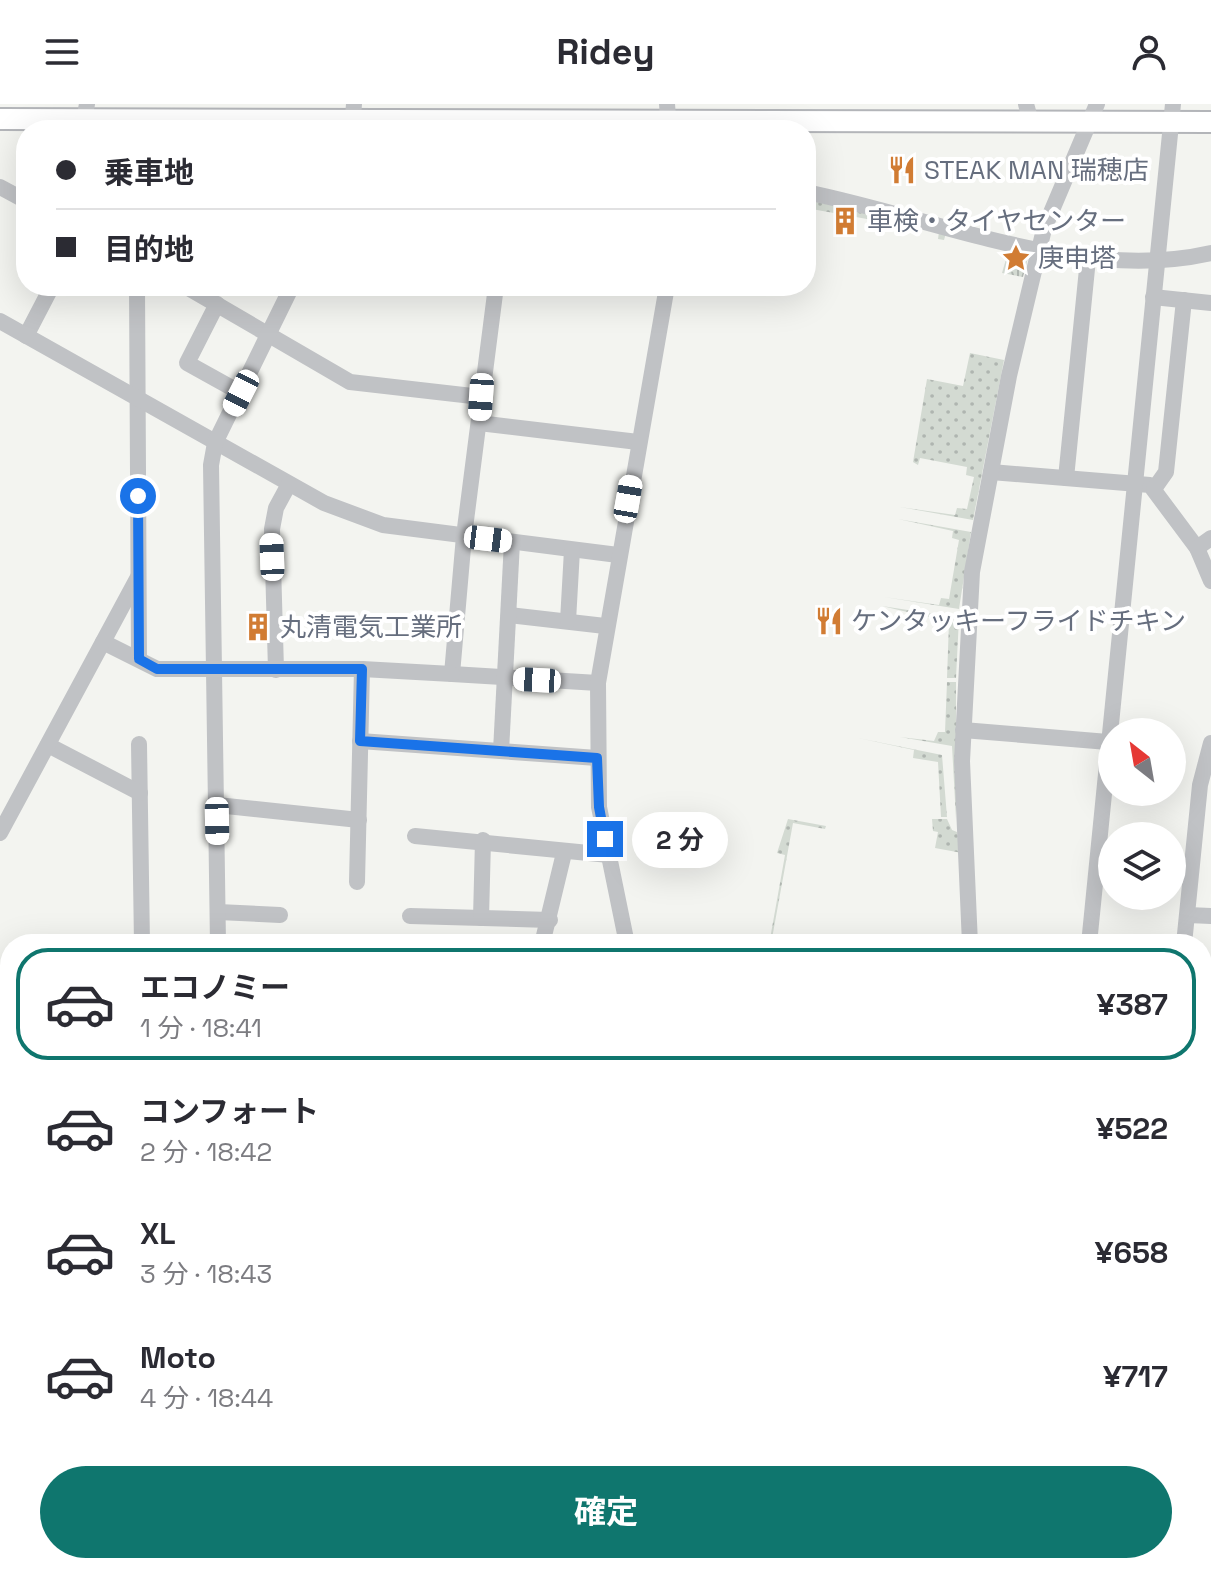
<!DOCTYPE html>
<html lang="ja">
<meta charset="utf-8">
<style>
body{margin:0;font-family:"Space Grotesk","Noto Sans JP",sans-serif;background:#f7f7f7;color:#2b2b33;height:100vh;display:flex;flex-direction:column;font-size:30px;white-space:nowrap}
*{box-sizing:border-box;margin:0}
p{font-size:26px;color:#7c7c81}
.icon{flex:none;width:44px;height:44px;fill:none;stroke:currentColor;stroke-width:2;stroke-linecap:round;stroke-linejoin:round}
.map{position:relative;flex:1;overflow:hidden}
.sheet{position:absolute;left:0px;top:830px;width:1212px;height:640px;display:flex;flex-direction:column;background:#fff;border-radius:32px 32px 0 0;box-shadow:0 8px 32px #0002}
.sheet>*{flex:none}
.guide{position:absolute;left:16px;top:16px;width:800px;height:176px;border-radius:32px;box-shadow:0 8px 32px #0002;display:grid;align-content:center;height:176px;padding:0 40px;background:#fff}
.needle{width:52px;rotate:329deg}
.fabs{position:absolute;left:1098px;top:614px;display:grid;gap:16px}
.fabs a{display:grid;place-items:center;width:88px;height:88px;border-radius:50%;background:#fff;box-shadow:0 8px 32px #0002;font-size:40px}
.end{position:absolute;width:36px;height:36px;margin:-18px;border:10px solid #1a73e8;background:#fff;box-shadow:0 0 0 4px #fff}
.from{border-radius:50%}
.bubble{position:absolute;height:56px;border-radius:28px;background:#fff;box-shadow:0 8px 32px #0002;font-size:26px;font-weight:700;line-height:56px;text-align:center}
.car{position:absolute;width:24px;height:48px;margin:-24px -12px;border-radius:10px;box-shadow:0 0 6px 2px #0007;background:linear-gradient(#fff 24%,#345 0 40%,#fff 0 76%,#345 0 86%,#fff 0)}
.guide b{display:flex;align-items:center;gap:28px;height:76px;font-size:30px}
.guide b+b{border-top:2px solid #e1e1e2}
.guide i{width:20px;height:20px;background:#2b2b33}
ul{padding:14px 0 0;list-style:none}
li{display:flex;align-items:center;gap:24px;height:112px;margin:0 16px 12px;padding:0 24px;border:4px solid transparent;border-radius:32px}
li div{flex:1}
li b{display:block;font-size:30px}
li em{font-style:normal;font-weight:700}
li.current{border-color:#0f766e}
li>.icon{width:72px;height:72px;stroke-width:1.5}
.action{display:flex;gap:16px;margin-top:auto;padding:16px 40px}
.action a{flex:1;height:92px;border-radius:48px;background:#0f766e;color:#fff;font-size:32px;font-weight:700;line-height:92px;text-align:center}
header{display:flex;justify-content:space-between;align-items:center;height:104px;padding:0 40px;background:#fff;font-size:36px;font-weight:700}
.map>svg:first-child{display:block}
.grass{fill:url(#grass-dots)}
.park{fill:url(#park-tufts)}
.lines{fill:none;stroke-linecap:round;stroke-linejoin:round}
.taxiway{stroke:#cacccd;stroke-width:28}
.major-casing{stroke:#b3b5b9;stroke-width:24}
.minor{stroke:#c0c2c5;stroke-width:16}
.major{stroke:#fff;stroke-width:20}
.route{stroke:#1a73e8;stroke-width:10}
.labels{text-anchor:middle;stroke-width:8;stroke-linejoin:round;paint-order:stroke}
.poi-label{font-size:26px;fill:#666e7e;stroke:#fff;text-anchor:start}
</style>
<header><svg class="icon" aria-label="menu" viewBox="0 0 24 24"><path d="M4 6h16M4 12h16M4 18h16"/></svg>Ridey<svg class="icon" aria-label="person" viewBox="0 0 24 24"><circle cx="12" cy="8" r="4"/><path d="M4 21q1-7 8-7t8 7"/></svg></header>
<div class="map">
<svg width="1211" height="1470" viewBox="0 0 1211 1470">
<defs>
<pattern id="grass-dots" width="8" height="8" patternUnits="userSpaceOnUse" patternTransform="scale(2)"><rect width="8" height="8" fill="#d3dad2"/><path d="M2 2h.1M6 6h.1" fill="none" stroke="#afb5b0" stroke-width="1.8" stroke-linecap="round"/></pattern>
<pattern id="park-tufts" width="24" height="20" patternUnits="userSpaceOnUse" patternTransform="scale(2)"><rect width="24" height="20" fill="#d3dad2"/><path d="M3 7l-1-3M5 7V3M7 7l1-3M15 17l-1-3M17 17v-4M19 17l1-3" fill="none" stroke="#afb5b0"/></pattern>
</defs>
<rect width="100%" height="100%" fill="#f3f4f0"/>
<!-- grass -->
<g class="grass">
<path d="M806,95L946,129L944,136L938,135L939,128L806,104Z"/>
<path d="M970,249L1004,256L973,416L900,403L955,411L957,404L967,405L974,373L966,371L967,363L920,354L918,361L913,358L927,275L963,282Z"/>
<path d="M898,415L971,428L959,505L884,493L939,501L941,494L949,495L959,436L952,434L953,427Z"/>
<path d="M882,502L959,514L956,574H947L949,518Z"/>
<path d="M947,578H956V715L952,642L900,633L934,637L938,628H945Z"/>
<path d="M858,634L942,651L947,713H941L938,658L913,654L914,646Z"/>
<path d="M788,715L826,722L825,725L793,719L771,840H761L762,834L770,835L785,751L777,749Z"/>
<path d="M932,715H947L952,726L957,728L962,749L935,744L938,728L933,727Z"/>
<path d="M0,1305L10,1317V1381L0,1369Z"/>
<path d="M78,1460H132L140,1470H86Z"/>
</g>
<!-- park -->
<path class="park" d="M1009,145L1026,149L1028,154L1023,173L1002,169Z"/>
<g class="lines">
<!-- taxiway -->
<g class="taxiway">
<path d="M0,1429L10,1440"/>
<path d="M27,1460L36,1470"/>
</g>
<defs>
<path id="major" d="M0,15L1211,18"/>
</defs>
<!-- major casing -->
<use href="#major" class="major-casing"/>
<!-- minor -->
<g class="minor">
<path d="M667,0L669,26"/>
<path d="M1026,0L1031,18"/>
<path d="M82,26L87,0"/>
<path d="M352,26L354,0"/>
<path d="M0,83L26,97"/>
<path d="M806,88C935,114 1080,179 1211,149"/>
<path d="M137,182L139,555"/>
<path d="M185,182L350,278L481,293"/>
<path d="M496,182L464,432L452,570L598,579"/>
<path d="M1153,193L1211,199"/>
<path d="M217,200L187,259L241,289"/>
<path d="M0,217L324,399L383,421L618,451"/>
<path d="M26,232L52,182"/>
<path d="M479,319L638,338"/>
<path d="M991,368L1150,381L1197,444L1211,477"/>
<path d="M1066,374L1088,155"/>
<path d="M1154,385L1166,368L1184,196"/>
<path d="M1197,444L1211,434"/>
<path d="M509,511L605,522"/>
<path d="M568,517L572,446"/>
<path d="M103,538L157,565H362L452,570"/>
<path d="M276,566L272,425L276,404L289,380"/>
<path d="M963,626L1108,638"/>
<path d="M360,637L597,654"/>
<path d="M139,640L142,840"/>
<path d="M48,641L140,689"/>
<path d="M501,647L512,438"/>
<path d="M217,701L359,716"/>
<path d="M0,729L138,473"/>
<path d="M415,732L609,751"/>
<path d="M357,778L362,565"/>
<path d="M218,808L280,811"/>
<path d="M1188,811L1211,812"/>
<path d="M410,812L550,816"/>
<path d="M481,814L483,736"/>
<path d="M218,840L211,361L215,339L292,182"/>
<path d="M542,840L564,749"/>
<path d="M627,840L599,703L598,579L667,182"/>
<path d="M970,840L962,657L972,468L1009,272L1044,125L1097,0"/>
<path d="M1089,840L1173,0"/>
<path d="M1184,840L1200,681L1211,639"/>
<path d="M1202,978L1211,1038"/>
<path d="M1202,1051L1211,1050"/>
<path d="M0,1148L10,1153"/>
<path d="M1202,1226L1211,1225"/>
<path d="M0,1260L10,1272"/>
<path d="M1202,1406L1211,1402"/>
</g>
<!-- major -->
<use href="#major" class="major"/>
</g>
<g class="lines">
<!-- route -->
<path class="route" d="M138,392L139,555L157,565H362L360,637L597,654L599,703L605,735"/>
</g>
<!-- icons -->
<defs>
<symbol id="restaurant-bare" viewBox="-9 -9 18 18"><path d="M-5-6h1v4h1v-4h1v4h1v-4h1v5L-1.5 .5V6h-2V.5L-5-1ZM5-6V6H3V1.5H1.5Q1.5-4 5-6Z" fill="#d17c33" stroke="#fff" stroke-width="2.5" paint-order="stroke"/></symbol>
<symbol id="building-bare" viewBox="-9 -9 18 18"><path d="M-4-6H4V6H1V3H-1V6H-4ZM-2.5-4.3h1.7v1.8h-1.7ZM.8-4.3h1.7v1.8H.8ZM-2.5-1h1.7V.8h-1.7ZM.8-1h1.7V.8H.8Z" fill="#d17c33" stroke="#fff" stroke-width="2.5" paint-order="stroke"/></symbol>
<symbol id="sight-bare" viewBox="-9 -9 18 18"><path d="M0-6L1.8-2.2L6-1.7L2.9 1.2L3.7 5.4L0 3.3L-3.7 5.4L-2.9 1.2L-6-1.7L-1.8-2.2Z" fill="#d17c33" stroke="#fff" stroke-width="2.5" paint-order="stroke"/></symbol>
</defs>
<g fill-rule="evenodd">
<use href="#restaurant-bare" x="882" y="46" width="40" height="40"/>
<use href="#building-bare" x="825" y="97" width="40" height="40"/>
<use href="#sight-bare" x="996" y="134" width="40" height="40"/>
<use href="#restaurant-bare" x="809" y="497" width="40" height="40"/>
<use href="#building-bare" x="238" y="503" width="40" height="40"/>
</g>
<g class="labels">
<!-- poi labels -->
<g class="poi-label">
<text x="924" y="75">STEAK MAN 瑞穂店</text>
<text x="867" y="126">車検・タイヤセンター</text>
<text x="1038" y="163">庚申塔</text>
<text x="851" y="526">ケンタッキーフライドチキン</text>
<text x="280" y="532">丸清電気工業所</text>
</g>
</g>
</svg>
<div class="fabs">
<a><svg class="needle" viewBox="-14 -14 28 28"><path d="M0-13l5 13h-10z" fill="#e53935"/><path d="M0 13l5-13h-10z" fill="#7c7c81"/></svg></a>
<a><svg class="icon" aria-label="layers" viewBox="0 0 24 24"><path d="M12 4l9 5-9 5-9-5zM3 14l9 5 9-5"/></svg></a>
</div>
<i class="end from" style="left:138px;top:392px"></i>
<i class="end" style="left:605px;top:735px"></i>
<div class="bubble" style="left:632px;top:708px;width:96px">2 分</div>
<i class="car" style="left:241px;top:289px;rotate:207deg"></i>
<i class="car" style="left:481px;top:293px;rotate:184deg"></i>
<i class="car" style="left:628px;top:395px;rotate:10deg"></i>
<i class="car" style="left:488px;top:435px;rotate:97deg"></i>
<i class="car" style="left:272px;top:453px;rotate:358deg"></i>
<i class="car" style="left:537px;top:576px;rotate:273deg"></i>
<i class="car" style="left:217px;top:717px;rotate:179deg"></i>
<div class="guide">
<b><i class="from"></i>乗車地</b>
<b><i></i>目的地</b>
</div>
<section class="sheet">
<ul>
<li class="current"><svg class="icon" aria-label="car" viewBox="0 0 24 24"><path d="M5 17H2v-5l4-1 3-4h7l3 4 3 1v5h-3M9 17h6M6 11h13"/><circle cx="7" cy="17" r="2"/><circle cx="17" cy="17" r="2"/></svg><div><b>エコノミー</b><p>1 分 · 18:41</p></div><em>¥387</em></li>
<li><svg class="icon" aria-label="car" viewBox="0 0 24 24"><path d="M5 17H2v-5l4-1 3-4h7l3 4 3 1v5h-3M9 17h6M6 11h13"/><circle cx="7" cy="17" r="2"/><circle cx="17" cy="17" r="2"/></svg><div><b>コンフォート</b><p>2 分 · 18:42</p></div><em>¥522</em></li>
<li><svg class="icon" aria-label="car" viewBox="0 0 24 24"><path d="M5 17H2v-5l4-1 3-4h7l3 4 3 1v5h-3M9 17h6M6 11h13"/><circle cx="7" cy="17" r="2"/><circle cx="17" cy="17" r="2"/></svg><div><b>XL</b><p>3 分 · 18:43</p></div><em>¥658</em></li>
<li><svg class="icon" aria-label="car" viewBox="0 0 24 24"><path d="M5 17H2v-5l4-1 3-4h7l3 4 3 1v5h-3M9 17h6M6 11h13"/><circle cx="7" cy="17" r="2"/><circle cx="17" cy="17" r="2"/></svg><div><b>Moto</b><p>4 分 · 18:44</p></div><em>¥717</em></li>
</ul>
<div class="action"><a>確定</a></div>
</section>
</div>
